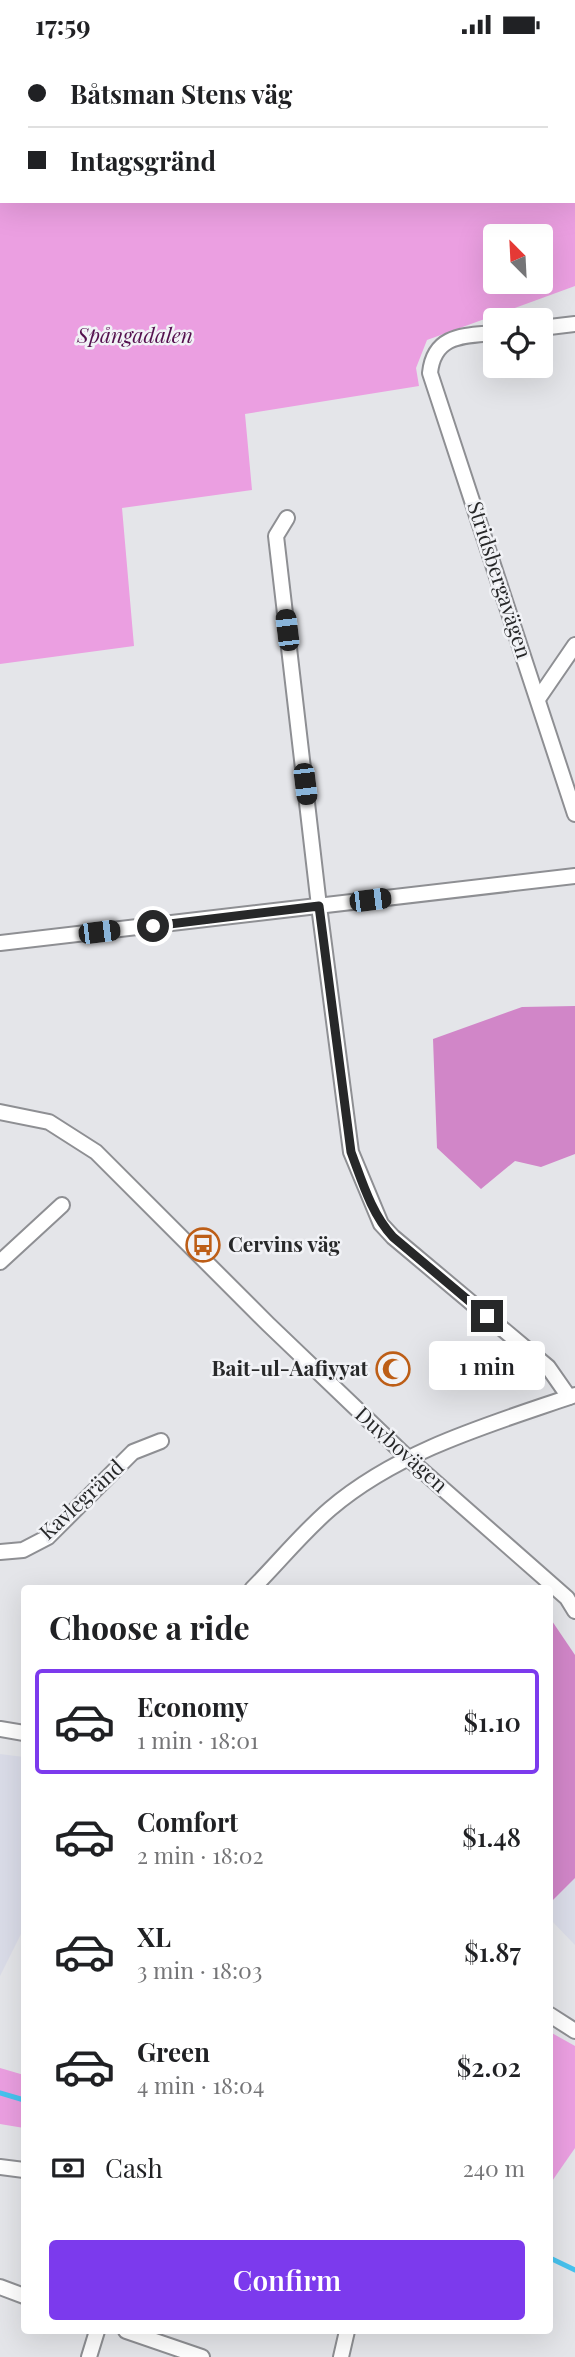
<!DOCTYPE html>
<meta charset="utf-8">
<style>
body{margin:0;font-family:"Playfair Display",serif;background:#f6f6f6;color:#202124;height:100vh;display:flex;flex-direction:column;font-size:26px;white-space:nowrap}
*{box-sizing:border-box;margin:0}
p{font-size:23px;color:#757577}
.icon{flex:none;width:38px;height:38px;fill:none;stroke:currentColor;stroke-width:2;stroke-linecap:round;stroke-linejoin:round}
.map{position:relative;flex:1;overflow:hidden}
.details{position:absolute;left:21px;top:1536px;width:532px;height:749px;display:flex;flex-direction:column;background:#fff;border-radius:7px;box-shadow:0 7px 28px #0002}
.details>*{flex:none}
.guide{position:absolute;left:0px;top:0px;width:576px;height:154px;box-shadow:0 7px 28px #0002;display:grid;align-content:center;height:154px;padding:0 28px;background:#fff}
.needle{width:46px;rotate:336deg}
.controls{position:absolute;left:483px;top:175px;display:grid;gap:14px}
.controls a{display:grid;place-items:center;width:70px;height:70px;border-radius:7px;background:#fff;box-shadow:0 7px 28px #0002;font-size:35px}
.end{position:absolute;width:32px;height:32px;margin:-16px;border:9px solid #272829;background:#fff;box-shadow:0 0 0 4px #fff}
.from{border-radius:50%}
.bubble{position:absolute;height:49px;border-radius:7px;background:#fff;box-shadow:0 7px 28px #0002;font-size:23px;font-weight:600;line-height:49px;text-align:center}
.car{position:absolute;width:21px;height:42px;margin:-21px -10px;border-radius:9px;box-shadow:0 0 5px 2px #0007;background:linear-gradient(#222 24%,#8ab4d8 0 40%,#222 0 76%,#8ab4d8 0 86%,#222 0)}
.guide b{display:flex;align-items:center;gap:24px;height:66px;font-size:26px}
.guide b+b{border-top:2px solid #e0e0e0}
.guide i{width:18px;height:18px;background:#202124}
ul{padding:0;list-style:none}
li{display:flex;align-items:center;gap:21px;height:105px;margin:0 14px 10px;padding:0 14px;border:4px solid transparent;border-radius:7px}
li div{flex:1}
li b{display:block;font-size:26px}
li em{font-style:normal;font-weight:600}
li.selected{border-color:#7c3aed}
li>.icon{width:63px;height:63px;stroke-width:1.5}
h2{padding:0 28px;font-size:32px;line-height:84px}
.pay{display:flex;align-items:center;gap:18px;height:77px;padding:0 28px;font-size:26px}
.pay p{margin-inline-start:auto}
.primary-button{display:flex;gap:14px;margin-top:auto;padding:14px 28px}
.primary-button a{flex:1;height:80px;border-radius:7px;background:#7c3aed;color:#fff;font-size:28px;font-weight:600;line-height:80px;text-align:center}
.status{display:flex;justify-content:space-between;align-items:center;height:49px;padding:0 35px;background:#fff;direction:ltr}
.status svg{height:19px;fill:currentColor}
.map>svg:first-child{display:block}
.built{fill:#dadce8}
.green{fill:#eb9fe1;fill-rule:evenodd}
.forest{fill:#d186c8}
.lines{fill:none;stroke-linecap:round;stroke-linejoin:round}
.stream{stroke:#47c3ef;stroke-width:5}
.minor-casing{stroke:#8e8f93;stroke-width:18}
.minor{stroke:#fff;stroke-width:14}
.route{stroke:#272829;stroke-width:9}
.labels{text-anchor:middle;stroke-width:5;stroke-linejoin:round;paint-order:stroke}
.park-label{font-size:21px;font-style:italic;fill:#54104e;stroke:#f1f2f6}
.street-label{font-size:21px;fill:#272829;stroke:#f1f2f6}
.poi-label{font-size:21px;font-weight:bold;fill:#272829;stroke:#f1f2f6;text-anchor:start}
</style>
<div class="status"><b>17:59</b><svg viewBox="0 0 49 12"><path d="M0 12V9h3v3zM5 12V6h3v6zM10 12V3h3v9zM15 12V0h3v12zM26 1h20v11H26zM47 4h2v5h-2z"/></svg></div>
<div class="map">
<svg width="575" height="2308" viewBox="0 0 575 2308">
<rect width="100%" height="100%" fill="#e4e5e9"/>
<!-- built -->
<g class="built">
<path d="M0,1705L24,1708V1879L0,1927Z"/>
<path d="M575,1829V1896L550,1870V1854Z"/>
</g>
<!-- green -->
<g class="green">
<path d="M0,0H575V237L427,291L416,319L419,337L245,365L252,441L122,459L134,597L0,615ZM2,2H574V152H2ZM495,187H541V233H495Z"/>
<path d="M550,1983L575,1997V2099L550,2135Z"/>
<path d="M0,2019L24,2026V2079L0,2075Z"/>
</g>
<!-- forest -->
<g class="forest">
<path d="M575,957V1105L541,1118L515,1112L481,1140L437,1099L433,990L522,958Z"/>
<path d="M550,1569L575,1606V1829L550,1854Z"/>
</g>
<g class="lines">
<!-- stream -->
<g class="stream">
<path d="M0,2044L24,2051"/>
<path d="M550,2209L575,2221"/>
</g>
<defs>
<g id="minor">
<path d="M541,279L575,275"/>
<path d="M495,284C464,287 434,285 430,324L575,765"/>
<path d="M287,469L276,487L319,857L351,1103L381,1175L393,1188L548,1318L569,1348"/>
<path d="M538,650L575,596"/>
<path d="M0,894L575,827"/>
<path d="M0,1063L49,1073L96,1103L268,1275L409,1410L567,1549L575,1562"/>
<path d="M0,1213L62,1156"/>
<path d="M0,1503L23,1501L48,1488L133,1403L161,1392"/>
<path d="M252,1540C278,1514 302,1484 330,1460C399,1401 491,1375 575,1346"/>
<path d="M0,1680L24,1684"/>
<path d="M550,1966L575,1982"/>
<path d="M0,2118L24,2121"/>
<path d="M0,2238L24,2247"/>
<path d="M126,2282L202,2308"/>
<path d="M89,2308L97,2282"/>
<path d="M341,2308L347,2282"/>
</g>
</defs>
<!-- minor casing -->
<use href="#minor" class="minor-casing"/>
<!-- minor -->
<use href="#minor" class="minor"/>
</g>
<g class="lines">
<!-- route -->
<path class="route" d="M153,877L319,857L351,1103C362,1132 371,1164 393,1188L487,1267"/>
</g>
<!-- icons -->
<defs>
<symbol id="bus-ring" viewBox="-11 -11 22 22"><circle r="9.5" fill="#f1f2f6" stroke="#bd5e17" stroke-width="1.5"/><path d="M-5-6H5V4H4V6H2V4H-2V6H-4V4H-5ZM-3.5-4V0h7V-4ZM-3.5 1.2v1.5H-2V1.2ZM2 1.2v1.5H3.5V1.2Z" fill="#bd5e17"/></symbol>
<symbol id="mosque-ring" viewBox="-11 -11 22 22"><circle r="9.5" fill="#f1f2f6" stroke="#bd5e17" stroke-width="1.5"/><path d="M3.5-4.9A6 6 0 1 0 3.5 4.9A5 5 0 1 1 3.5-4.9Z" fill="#bd5e17"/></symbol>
</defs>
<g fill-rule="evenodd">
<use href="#bus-ring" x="184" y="1177" width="38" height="38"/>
<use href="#mosque-ring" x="374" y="1301" width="38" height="38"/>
</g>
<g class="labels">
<!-- park labels -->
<g class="park-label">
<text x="135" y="294">Spångadalen</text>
</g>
<!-- street labels -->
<g class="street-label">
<text transform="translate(499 531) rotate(72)" y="7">Stridsbergavägen</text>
<text transform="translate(401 1401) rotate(42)" y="7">Duvbovägen</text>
<text transform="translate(82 1451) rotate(-43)" y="7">Kavlegränd</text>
</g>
<!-- poi labels -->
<g class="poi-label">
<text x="228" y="1203">Cervins väg</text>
<text x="368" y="1327" text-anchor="end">Bait-ul-Aafiyyat</text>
</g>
</g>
</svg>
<div class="controls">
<a><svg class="needle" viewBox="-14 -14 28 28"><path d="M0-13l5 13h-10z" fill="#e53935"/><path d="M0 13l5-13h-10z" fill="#757577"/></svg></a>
<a><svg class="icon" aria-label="locate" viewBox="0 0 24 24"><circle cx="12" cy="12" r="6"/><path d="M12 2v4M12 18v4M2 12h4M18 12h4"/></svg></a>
</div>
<i class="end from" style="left:153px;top:877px"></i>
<i class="end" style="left:487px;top:1267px"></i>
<div class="bubble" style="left:429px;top:1292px;width:116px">1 min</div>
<i class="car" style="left:287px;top:581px;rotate:353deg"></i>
<i class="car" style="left:305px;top:735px;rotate:173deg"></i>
<i class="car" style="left:370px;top:851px;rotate:83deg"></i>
<i class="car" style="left:99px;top:883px;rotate:83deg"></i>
<div class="guide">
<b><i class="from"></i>Båtsman Stens väg</b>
<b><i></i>Intagsgränd</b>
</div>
<section class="details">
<h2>Choose a ride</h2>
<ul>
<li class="selected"><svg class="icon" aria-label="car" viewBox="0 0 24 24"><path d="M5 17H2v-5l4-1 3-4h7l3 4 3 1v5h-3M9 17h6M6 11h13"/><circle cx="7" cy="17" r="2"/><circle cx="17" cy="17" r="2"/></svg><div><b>Economy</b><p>1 min · 18:01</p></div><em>$1.10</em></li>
<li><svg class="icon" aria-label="car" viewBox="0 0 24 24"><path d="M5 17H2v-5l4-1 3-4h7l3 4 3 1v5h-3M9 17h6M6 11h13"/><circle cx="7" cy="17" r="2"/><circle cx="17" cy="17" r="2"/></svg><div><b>Comfort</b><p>2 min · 18:02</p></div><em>$1.48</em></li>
<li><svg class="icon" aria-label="car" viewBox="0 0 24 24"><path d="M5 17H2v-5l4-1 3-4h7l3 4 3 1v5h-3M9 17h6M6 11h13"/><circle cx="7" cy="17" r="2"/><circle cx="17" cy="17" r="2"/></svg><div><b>XL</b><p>3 min · 18:03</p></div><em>$1.87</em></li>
<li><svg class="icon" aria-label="car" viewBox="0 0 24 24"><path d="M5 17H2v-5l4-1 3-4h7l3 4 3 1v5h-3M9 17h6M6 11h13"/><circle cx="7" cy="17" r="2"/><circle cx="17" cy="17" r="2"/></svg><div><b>Green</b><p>4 min · 18:04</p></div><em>$2.02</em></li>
</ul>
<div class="pay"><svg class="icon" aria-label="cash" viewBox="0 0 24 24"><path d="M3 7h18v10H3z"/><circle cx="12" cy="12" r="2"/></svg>Cash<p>240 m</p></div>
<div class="primary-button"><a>Confirm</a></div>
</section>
</div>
